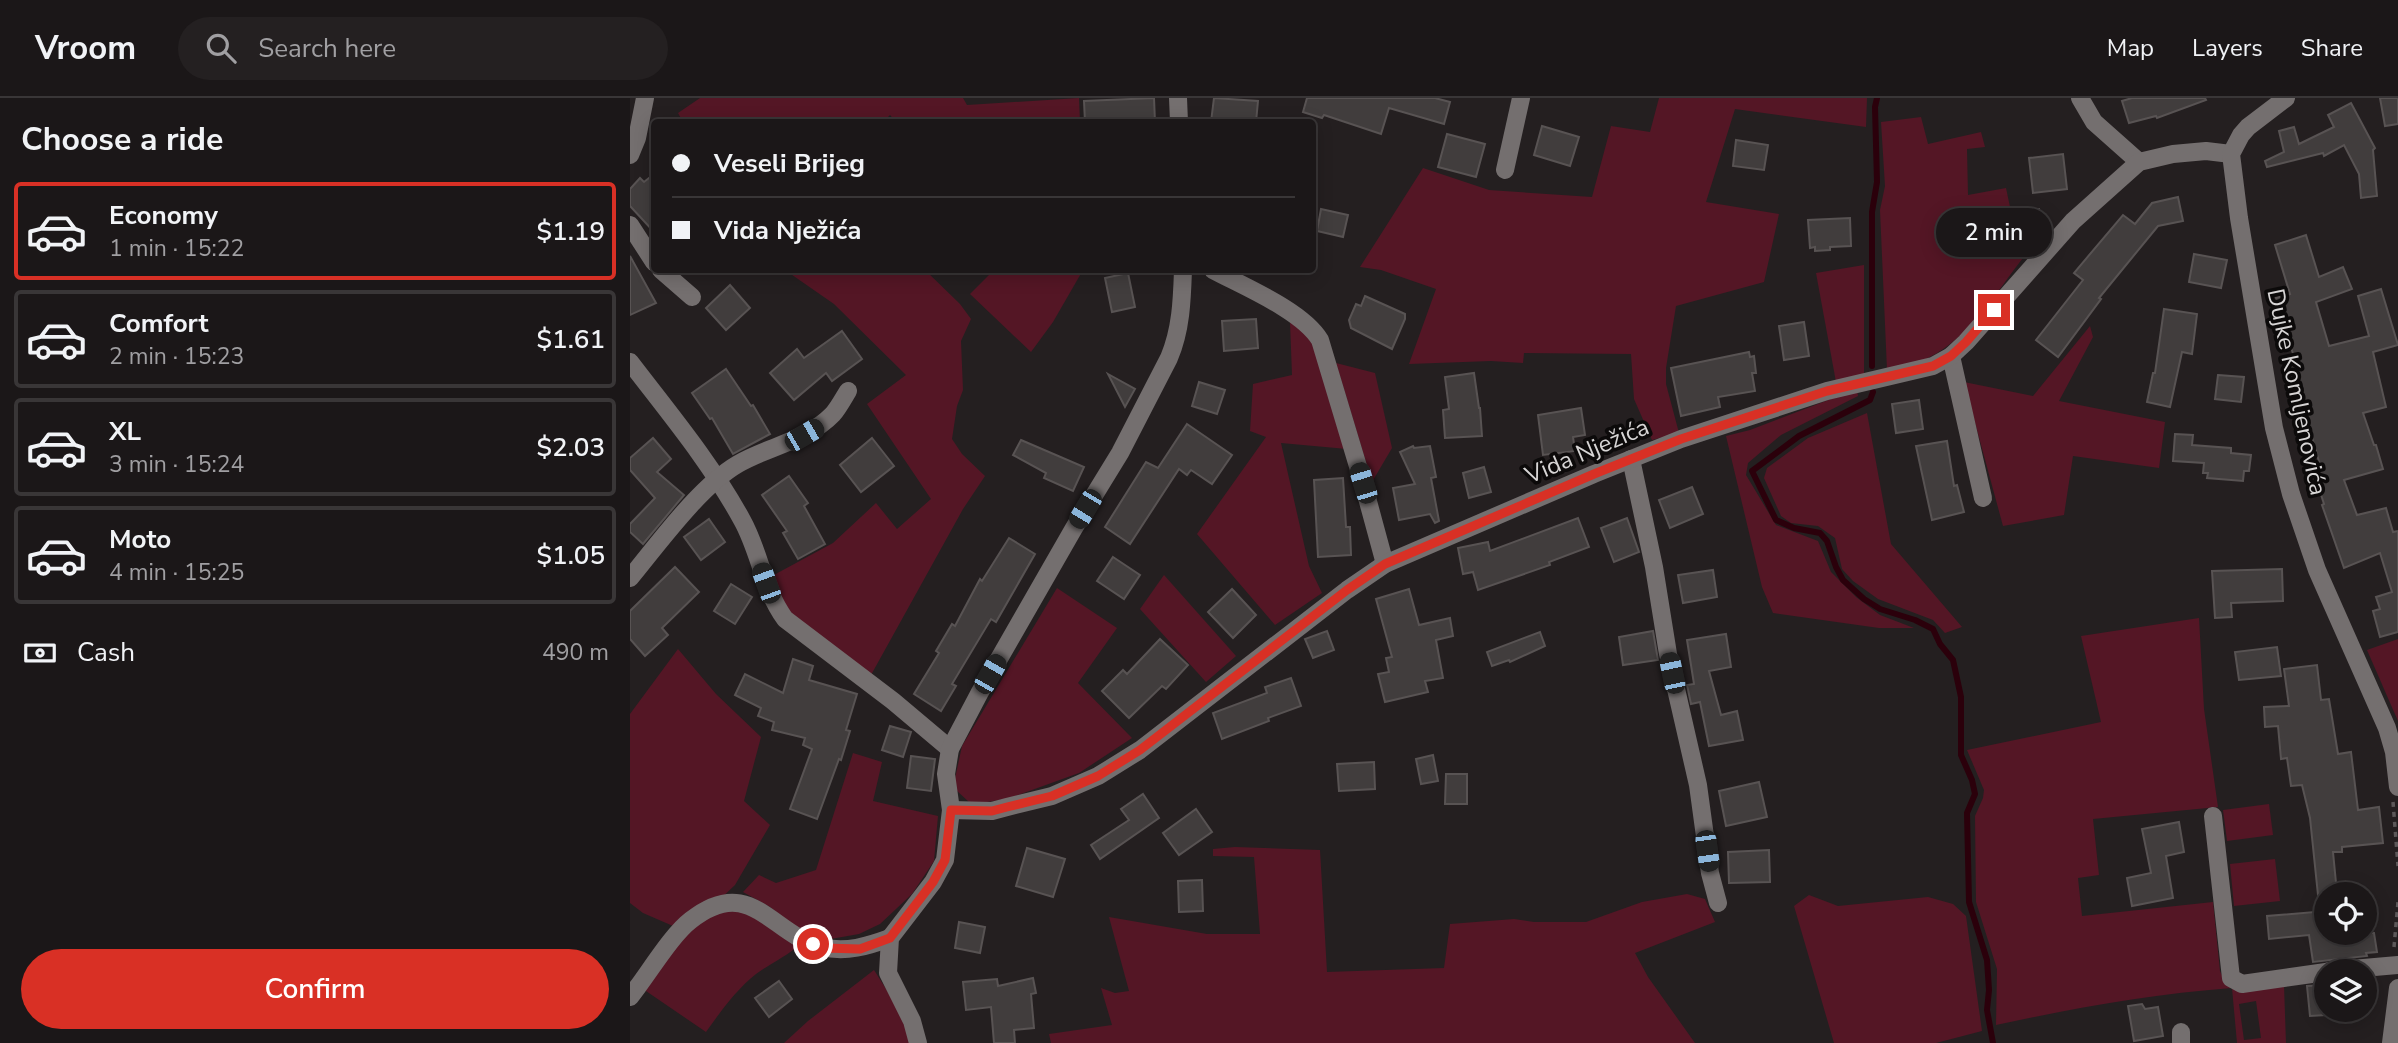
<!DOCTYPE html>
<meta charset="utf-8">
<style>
body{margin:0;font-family:"Nunito Sans",sans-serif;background:#242021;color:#f1f3f6;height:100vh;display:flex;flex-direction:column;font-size:26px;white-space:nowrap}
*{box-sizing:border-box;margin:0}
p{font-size:23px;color:#a09fa2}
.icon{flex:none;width:38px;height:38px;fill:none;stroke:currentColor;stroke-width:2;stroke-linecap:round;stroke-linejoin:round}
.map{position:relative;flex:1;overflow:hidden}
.panel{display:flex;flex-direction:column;background:#1b1718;width:630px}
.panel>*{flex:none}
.banner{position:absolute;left:21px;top:21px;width:665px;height:154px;border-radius:7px;box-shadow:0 4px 18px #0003,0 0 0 2px #393637;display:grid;align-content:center;height:154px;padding:0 21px;background:#1b1718}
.controls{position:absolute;left:1684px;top:784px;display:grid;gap:14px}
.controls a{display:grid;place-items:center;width:63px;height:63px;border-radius:50%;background:#1b1718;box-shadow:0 4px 18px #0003,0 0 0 2px #393637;font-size:35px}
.end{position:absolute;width:32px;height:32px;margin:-16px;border:9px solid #d93025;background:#fff;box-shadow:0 0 0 4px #fff}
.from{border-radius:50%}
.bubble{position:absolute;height:49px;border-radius:24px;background:#1b1718;box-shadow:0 4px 18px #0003,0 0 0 2px #393637;font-size:23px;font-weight:600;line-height:49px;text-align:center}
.car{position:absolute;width:21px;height:42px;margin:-21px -10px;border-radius:9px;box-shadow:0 0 5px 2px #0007;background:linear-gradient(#222 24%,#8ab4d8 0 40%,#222 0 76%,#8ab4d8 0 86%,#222 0)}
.banner b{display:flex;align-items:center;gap:24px;height:66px;font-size:26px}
.banner b+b{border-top:2px solid #393637}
.banner i{width:18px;height:18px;background:#f1f3f6}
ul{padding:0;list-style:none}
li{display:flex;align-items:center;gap:21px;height:98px;margin:0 14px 10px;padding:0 7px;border:4px solid #393637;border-radius:7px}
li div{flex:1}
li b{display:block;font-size:26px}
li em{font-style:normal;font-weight:600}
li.active{border-color:#d93025}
li>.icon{width:63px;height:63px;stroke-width:1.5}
h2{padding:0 21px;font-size:32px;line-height:84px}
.pay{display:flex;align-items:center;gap:18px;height:77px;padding:0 21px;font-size:26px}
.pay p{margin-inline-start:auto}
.primary-button{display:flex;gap:14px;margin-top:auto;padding:14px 21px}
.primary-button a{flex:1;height:80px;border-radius:42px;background:#d93025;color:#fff;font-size:28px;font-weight:600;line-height:80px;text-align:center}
header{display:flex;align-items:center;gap:42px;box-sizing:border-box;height:98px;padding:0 35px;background:#1b1718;border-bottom:2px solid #393637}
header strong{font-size:33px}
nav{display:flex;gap:38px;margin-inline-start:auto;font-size:24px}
.search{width:490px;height:63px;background:#242021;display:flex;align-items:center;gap:18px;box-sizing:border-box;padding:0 24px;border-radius:38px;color:#a09fa2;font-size:26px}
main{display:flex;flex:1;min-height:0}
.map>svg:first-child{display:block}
.green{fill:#541625;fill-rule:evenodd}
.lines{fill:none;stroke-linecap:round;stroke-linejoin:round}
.stream{stroke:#2b000b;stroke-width:6}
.building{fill:#413d3d;stroke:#585353;stroke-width:2}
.path{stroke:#5c5859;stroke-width:3.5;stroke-dasharray:5 5;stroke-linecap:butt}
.minor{stroke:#746f6f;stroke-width:18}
.tertiary{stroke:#746f6f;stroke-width:18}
.route{stroke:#d93025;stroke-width:9}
.labels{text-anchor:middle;stroke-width:7;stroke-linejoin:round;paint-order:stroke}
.street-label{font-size:24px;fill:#d7d5d5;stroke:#0c0a0a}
</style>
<header>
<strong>Vroom</strong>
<div class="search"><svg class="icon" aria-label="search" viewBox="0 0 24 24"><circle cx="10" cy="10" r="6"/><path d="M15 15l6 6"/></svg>Search here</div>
<nav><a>Map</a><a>Layers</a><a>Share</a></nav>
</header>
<main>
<section class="panel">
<h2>Choose a ride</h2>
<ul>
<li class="active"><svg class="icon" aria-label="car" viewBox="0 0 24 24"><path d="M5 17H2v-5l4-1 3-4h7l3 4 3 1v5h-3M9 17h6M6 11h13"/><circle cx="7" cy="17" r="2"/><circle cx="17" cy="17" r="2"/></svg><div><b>Economy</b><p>1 min · 15:22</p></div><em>$1.19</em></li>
<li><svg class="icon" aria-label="car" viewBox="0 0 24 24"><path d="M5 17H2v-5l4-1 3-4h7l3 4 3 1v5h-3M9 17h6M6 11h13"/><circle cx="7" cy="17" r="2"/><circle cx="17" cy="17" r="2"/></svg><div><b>Comfort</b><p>2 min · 15:23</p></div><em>$1.61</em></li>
<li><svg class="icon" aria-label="car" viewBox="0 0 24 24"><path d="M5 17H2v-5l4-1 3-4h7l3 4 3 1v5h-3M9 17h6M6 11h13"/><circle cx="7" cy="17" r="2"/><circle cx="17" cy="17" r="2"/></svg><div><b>XL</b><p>3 min · 15:24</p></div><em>$2.03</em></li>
<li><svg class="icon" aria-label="car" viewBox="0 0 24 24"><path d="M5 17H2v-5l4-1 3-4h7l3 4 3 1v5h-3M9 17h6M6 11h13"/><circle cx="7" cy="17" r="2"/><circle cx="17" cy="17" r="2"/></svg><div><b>Moto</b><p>4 min · 15:25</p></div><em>$1.05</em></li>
</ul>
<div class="pay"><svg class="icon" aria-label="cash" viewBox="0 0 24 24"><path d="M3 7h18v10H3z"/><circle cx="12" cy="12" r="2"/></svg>Cash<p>490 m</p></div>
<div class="primary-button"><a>Confirm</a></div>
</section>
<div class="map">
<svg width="1768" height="945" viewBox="0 0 1768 945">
<rect width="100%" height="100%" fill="#241f20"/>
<!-- green -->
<g class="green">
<path d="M70,0H333L337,7L449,0L450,24H266L260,17L253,24H53L48,15Z"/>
<path d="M1029,0H1237L1236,29L1105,11L1076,104L1149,116L1134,184L1046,208L1036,270V286L1049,335L1022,342L1004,301L1001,256L894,255L893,265L861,263L779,266L806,191L751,172L730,169L793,70L859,92L962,99L981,28L1020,34Z"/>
<path d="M1291,19L1298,46L1351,34L1355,49L1337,51L1338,97L1376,90L1387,142L1396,156C1365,195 1338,245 1289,264C1279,268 1267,269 1257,272L1250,112L1255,88L1251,24Z"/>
<path d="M1234,167V278L1206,284L1186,175Z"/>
<path d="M155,172H295L330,206L341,221L331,243L333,292L327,308L322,341L332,356L355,378L333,411L241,577L160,517L142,478L203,445L246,405L267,431L301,401L237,306L276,277L204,206Z"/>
<path d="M364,172H453L423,224L401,254L340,196Z"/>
<path d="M660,224L675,235L682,245L717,351L651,345L679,468L692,495L645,527L567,436L636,339L620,333L623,286L662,277Z"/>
<path d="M1460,228L1463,239L1429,303L1535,324L1529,370L1443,358L1434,417L1373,428L1334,284L1403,298Z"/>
<path d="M706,265L745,275L762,350L742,384Z"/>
<path d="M1227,291L1228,298L1151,337L1118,365L1116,377L1146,427L1188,443L1201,474L1226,499L1250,517L1284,530H1249L1143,515L1132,489L1096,338L1120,332Z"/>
<path d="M1237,315L1261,446L1332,529L1315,535L1303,522L1248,501L1223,483L1212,471L1205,440L1188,428L1161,425L1151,418L1134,380L1137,370L1178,340Z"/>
<path d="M534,477L606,558L576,584L510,511Z"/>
<path d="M427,490L487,530L448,585L502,640L449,675L380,700L352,705L339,704L326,692L324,685L332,648Z"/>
<path d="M1569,520L1574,611L1588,709L1463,721L1469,777L1448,780L1452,818L1583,804L1590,873L1594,882L1654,887L1656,945H1607L1602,890C1522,896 1445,910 1366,927L1367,871L1346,804L1345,718L1353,700L1354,692L1337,652L1471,624L1451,538ZM1626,903L1631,940L1614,942L1609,906Z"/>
<path d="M1768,541V623L1737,552Z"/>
<path d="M48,551L86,596L131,639L114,703L140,727L105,787L86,805L43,828L13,815L0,805V616Z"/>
<path d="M223,655L252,664L243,703L308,718L304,763L282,796L250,826L229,836L195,842L180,840L140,809L113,794L129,777L146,785L186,772Z"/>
<path d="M1639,706L1643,737L1597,743L1593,712Z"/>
<path d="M605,749L690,752L697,874L814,870L820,826L884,821L904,824H956L1012,804L1057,796L1075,801L1085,824L1005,855L1018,879L1065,945H421L419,936L482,927L471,890L485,895L499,893L479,819L577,836H630L624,759L583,758V751Z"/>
<path d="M1645,761L1650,803L1604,808L1600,766Z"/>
<path d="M1179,797L1208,808L1298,799L1323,806L1336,818L1352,933L1306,945H1204L1164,808Z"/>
<path d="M104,809L171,845C158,858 141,865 126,876C106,892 91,913 76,934L13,891L66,824Z"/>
<path d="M244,872L272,916L281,945H154L178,923Z"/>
</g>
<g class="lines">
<!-- stream -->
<g class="stream">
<path d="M1242,268V114L1247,84L1245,9L1247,0"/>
<path d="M1243,294L1240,302L1169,338L1122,373L1146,422L1164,430L1190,435L1197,443L1206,469L1213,482L1234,501L1250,511L1285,522L1303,531L1310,546L1323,562L1331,599V657L1342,682L1345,696L1337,715L1339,804L1357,862L1359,892L1357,912L1363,945"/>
</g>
</g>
<!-- building -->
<g class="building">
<path d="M524,0L525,24H455L454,3Z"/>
<path d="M584,0L628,3L626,24H581Z"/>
<path d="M677,0H805L820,4L814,26L759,10L751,36L694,17L692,20L673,14Z"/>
<path d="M1502,0H1575L1576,2L1527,20L1526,18L1499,25L1492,3Z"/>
<path d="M1750,0H1768V26L1755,28Z"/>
<path d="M1721,5L1745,50L1743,52L1747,98L1731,100L1729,76L1714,47L1694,58L1693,55L1637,69L1635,63L1654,54L1649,33L1664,29L1669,46L1704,29L1698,17Z"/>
<path d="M912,28L949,39L940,68L904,57Z"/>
<path d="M817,36L855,46L846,79L808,69Z"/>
<path d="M1106,42L1138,47L1134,72L1103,68Z"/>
<path d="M1433,56L1437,91L1403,95L1399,60Z"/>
<path d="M24,76V134L0,108V91L10,80L14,84Z"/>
<path d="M1548,99L1553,123L1528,128L1469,200L1471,201L1428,259L1406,242L1453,182L1444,175L1493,117L1505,126L1522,105Z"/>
<path d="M691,111L718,117L713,139L687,133Z"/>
<path d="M1409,111L1411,126L1396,128L1394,113Z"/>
<path d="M1220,120L1221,148L1200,149V152L1185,153V149L1180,150L1178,122Z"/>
<path d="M1676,137L1689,179L1713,169L1722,191L1686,204L1699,248L1739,238L1728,198L1751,191L1768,247L1743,254L1756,309L1733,315L1744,347H1746L1753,371L1714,382L1727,417L1756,410L1763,434L1768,433V534L1750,539L1743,513L1750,511L1746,499L1762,494L1750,455L1714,470L1692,407L1694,406L1682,369L1690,367L1679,329L1674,330L1656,261L1664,259L1646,200L1660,196L1645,147Z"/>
<path d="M1564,156L1597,162L1591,190L1559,184Z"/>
<path d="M0,158L26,205L0,217Z"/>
<path d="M498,175L505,209L482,214L475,180Z"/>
<path d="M100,187L120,210L96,232L76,210Z"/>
<path d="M735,198L775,216V221L762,251L721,230L719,222L726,206L731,208Z"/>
<path d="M1534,211L1567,216L1562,256L1552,254L1540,309L1517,304L1523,275H1525Z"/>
<path d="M626,221L628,250L594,253L592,223Z"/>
<path d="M1174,224L1179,258L1154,262L1149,228Z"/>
<path d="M212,233L232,261L202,283L196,275L164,302L140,275L167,251L174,260Z"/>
<path d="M1119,254L1120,259L1124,258L1126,275H1122L1125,293L1088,299L1090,309L1051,318L1041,270Z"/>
<path d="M96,271L121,308L123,307L140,336L103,356L82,320L80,321L62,295Z"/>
<path d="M844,275L849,310H850L852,338L815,340L813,312L819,311L815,279Z"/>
<path d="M478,276L505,291L495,309Z"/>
<path d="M1588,277L1614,279L1611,304L1585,301Z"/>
<path d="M569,284L595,292L587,316L562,308Z"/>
<path d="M1289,302L1293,331L1266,335L1262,306Z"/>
<path d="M951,310L955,337L943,339L945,353L913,357L908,317Z"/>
<path d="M557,326L602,357L582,386L561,372L557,377L549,371L500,446L475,429L516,364L528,370Z"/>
<path d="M1545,336L1563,337L1562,347L1601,350V355L1621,357L1619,373H1614L1613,383L1577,380L1578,375H1573L1574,365L1543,363Z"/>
<path d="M23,340L41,361L27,374L54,397L13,446L0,434V426L25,400L0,372V360Z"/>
<path d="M242,340L264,368L231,394L210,367Z"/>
<path d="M391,342L454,369L443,393L414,380L416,375L383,357Z"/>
<path d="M1317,343L1324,388L1327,387L1334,414L1302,422L1286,348Z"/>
<path d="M783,348L784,350L800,348L806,379L801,380L809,423L805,425L800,416L769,422L763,390L785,386L770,354Z"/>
<path d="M854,369L861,394L839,400L833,375Z"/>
<path d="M159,378L178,405L174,408L195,446L168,461L153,435L157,433L132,397Z"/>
<path d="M713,380L716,429H720L721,457L688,459L684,382Z"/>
<path d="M1062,389L1073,416L1040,430L1029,402Z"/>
<path d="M948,420L959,449L919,464L920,467L848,492L843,474L833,476L828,450L858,444L860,453Z"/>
<path d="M997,420L1009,454L984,464L971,430Z"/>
<path d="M79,421L95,444L71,462L54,439Z"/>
<path d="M379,440L405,456L366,524L361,521L322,586L326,588L311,613L284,596L309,555L306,553L322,526L325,528L350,481L352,483Z"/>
<path d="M483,459L510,477L494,501L467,483Z"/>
<path d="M45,469L69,494L32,530L38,537L15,558L0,541V513Z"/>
<path d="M1652,471L1653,503L1601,505L1602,519L1585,520L1582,473Z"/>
<path d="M1083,472L1087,499L1053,505L1048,477Z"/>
<path d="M101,486L122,499L105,526L84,513Z"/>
<path d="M602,491L626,517L603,540L578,514Z"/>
<path d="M779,491L789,527L820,520L823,538L806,542L813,580L795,583L798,594L755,604L748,576L759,574L756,560L762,559L746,501Z"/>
<path d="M697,533L704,552L683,560L675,541Z"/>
<path d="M1023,533L1028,562L993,567L989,539Z"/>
<path d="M910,534L915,548L880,564L879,562L862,568L857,554Z"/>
<path d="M1096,536L1101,569L1079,573L1091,617L1107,613L1113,642L1079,648L1070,604L1061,606L1057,587L1064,586L1057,542Z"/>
<path d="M530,541L558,567L536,591L532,588L499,620L472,593L493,572L497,576Z"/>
<path d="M1647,549L1651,578L1609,582L1605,554Z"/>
<path d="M163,561L183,568L179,582L227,596L216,632L220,633L211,662L209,661L187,721L160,711L182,651L173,647L175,640L142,632L144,624L128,618L131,610L105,597L115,576L153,595Z"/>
<path d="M1687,567L1691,602L1699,601L1708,656L1721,654L1728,712L1749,709L1753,745L1712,749V754H1703L1707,795L1688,797L1680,720L1672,687L1661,688L1657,660L1651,661L1648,628L1635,629L1634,609L1659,608L1654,571Z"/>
<path d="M661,580L671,608L638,620L639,623L592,641L583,615L637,595L635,589Z"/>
<path d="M260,628L281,634L273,659L252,652Z"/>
<path d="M803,657L808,683L791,686L786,661Z"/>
<path d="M281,658L305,661L301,693L277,690Z"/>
<path d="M744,664L745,691L709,693L707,666Z"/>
<path d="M816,676H837V706H815Z"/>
<path d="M1129,684L1137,719L1096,728L1089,693Z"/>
<path d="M513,696L529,720L470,761L461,747L499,722L491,711Z"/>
<path d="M566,711L582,734L549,757L533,735Z"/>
<path d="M1549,724L1554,754L1536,758L1543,800L1502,808L1497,780L1521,775L1512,731Z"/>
<path d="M397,750L435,761L423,799L386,788Z"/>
<path d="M1139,752L1140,784L1099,785L1098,754Z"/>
<path d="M572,782L573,813L549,814L548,783Z"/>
<path d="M1696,813V835H1744L1747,854L1736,855L1737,858L1683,864L1679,837L1639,841L1637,818Z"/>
<path d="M329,824L355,829L350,855L325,850Z"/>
<path d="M403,880L406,895L401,896L404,930L384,932L385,945H364L361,909L336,912L333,884L367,881L368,888Z"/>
<path d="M149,883L162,901L139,919L125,900Z"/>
<path d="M1696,887V917L1680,918L1677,888Z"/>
<path d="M1512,906L1515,911L1528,909L1533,938L1504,943L1498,908Z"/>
</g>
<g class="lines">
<!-- path -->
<g class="path">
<path d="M1763,704L1768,768"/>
<path d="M1764,849L1768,804"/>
</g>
<!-- minor -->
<g class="minor">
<path d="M548,0L549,24"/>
<path d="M1450,0L1464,24L1509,64"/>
<path d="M0,57L7,40L15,0"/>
<path d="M875,72L891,0"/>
<path d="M0,127L24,164"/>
<path d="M31,172L62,199"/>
<path d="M583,172C613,188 673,213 690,242L733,385L755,466"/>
<path d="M1321,258L1353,400"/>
<path d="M0,264C39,315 81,365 112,422C130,454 133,491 155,521L263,603L320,651"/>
<path d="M1001,361L1024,469L1038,556L1068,687L1080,775L1088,805"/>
<path d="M0,480C28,446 70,388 108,366C139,348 177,343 203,316C209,309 213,301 218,293"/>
<path d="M321,712L362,713L377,709L422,698L468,678L510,652L717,492L755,466L964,376L1051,341L1197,293L1303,268L1321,258L1336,244L1443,123L1509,64L1543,56L1576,53L1601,56"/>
<path d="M1583,718L1601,880L1612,886L1696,874"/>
<path d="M1699,873L1768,867"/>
<path d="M0,899C17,878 41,837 61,822C121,775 141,837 192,849C216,855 238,848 260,840"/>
<path d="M1551,934V945"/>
<path d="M288,945L282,923L258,875L260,840L303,784L315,762L321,712L316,676L320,651L350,594L444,430L490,355L539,260C551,232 552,202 553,172"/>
</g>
<!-- tertiary -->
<g class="tertiary">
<path d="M1656,0L1618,29L1611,37L1601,56L1609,120L1644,330L1661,396L1687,472L1757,630L1764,654L1768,689"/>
<path d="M1761,945L1768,890"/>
</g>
</g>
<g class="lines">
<!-- route -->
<path class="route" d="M183,846L193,850L230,851L260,840L303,784L315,762L321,712L362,713L377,709L422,698L468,678L510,652L717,492L755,466L964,376L1051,341L1197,293L1303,268L1321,258L1336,244L1364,212"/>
</g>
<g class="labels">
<!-- street labels -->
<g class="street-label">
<text transform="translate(1667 294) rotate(78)" y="8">Dujke Komljenovića</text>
<text transform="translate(957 353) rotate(-23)" y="8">Vida Nježića</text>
</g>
</g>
</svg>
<div class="controls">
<a><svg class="icon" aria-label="locate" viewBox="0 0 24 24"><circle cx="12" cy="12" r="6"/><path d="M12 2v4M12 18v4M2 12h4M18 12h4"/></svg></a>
<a><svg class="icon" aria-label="layers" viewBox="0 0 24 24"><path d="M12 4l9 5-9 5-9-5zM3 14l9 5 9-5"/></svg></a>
</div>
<i class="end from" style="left:183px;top:846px"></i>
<i class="end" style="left:1364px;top:212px"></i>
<div class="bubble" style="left:1306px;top:110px;width:116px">2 min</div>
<i class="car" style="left:174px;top:337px;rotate:60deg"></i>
<i class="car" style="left:733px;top:385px;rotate:343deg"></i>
<i class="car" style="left:455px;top:411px;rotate:211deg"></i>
<i class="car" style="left:136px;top:485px;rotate:340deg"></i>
<i class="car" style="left:1042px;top:575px;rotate:348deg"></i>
<i class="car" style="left:360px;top:576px;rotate:30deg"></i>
<i class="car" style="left:1077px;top:753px;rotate:172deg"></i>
<div class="banner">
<b><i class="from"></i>Veseli Brijeg</b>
<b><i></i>Vida Nježića</b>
</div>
</div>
</main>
